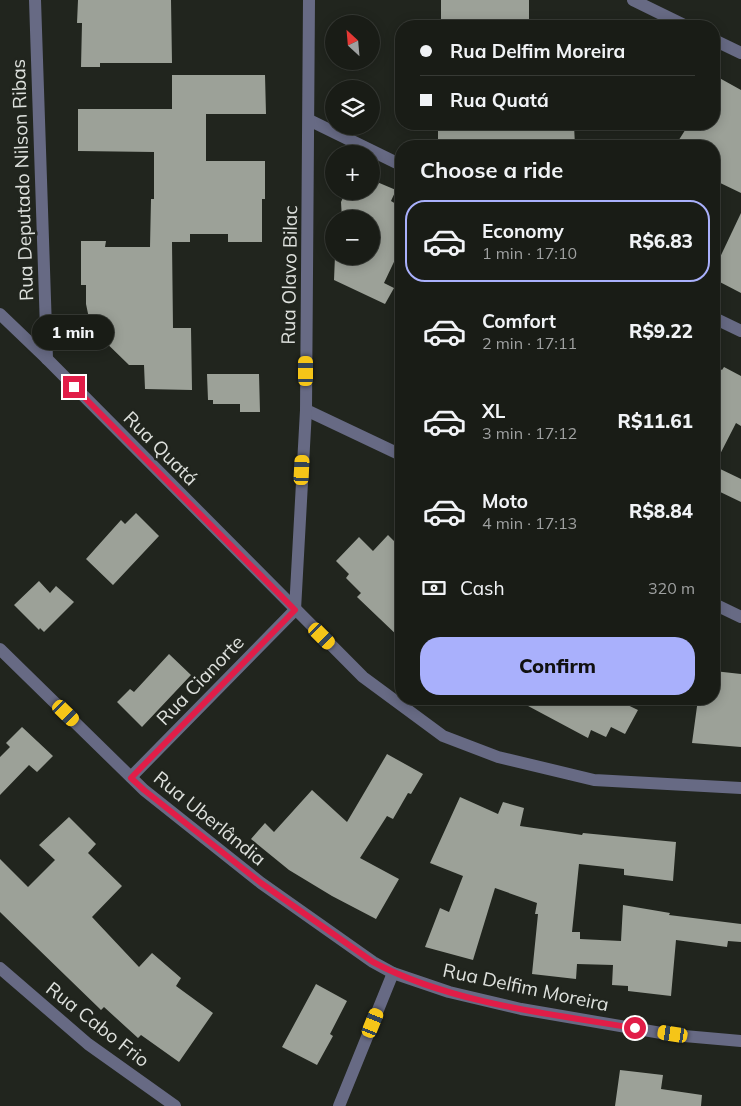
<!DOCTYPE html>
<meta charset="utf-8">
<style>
body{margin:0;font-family:Mulish,sans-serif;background:#22251f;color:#f1f3f6;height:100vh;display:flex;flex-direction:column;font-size:19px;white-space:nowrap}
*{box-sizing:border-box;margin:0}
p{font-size:16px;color:#9fa1a1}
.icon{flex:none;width:28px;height:28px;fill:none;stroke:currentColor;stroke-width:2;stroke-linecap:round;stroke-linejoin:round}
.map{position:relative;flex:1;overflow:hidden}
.panel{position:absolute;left:395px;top:140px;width:325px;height:565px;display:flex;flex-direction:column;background:#191c16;border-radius:20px;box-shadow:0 2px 12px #0003,0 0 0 1px #373a35}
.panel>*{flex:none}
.hud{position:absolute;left:395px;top:20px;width:325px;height:110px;border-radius:20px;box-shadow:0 2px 12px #0003,0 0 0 1px #373a35;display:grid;align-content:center;height:110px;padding:0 25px;background:#191c16}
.needle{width:32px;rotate:334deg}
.buttons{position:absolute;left:325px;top:15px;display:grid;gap:10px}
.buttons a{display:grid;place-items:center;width:55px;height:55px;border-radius:50%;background:#191c16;box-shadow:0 2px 12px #0003,0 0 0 1px #373a35;font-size:25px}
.end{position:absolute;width:22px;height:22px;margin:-11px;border:6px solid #e11d48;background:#fff;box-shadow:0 0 0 2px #fff}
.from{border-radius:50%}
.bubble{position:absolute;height:35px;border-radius:18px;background:#191c16;box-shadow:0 2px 12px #0003,0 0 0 1px #373a35;font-size:16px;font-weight:800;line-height:35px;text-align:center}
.car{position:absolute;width:15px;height:30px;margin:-15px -8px;border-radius:6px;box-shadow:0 0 4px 1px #0007;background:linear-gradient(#f5c518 24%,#345 0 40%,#f5c518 0 76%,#345 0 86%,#f5c518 0)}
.hud b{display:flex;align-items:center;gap:18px;height:48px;font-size:19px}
.hud b+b{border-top:1px solid #373a35}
.hud i{width:12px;height:12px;background:#f1f3f6}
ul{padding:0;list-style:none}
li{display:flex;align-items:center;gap:15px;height:82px;margin:0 10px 8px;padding:0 15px;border:2px solid transparent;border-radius:20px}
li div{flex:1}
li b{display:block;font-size:19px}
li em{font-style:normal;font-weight:800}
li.on{border-color:#a9b0fc}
li>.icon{width:45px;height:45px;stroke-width:1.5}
h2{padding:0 25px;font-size:22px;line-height:60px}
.pay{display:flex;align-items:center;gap:12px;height:55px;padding:0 25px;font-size:19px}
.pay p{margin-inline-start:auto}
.cta{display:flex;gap:10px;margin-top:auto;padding:10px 25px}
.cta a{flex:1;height:58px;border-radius:20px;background:#a9b0fc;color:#111;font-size:20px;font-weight:800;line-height:58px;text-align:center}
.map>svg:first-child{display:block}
.building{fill:#9ca198}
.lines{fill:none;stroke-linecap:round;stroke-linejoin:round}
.minor{stroke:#676a84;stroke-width:12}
.route{stroke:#e11d48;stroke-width:6}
.labels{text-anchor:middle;stroke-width:5;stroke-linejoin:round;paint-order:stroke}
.street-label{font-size:19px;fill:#dee1dd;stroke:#21251e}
</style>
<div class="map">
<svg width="741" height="1106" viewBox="0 0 741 1106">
<rect width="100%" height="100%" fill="#21251e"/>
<!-- building -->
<g class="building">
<path d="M78,0H171L172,63H100V67H81L82,23H77Z"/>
<path d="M441,0H529V26L441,24Z"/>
<path d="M172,75H265L266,114H206V161H265V199H262V242H228V234H190V242H172L173,328H191L192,390L145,389L144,365H129L91,328L86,304V285H81V241H106L105,247H150L151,199H154V152L78,151V109H172Z"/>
<path d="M714,75L741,90V193L714,180V146H675L689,124H714Z"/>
<path d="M438,124H571V125H574L575,146H438Z"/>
<path d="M377,182L396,190L391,201L401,207V247L384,283L394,288L385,304L334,280L335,256H371V219H342L341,202L346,191H373Z"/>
<path d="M741,213V293L714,279V270Z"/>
<path d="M714,365L722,370L724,367L741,376V426L736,423L714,466L741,479V502L714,489Z"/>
<path d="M207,374H259L260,412H240V404H213V400H208Z"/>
<path d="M136,513L159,536L113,585L86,559L121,520L125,524Z"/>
<path d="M388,535L401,548V639L357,597L361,593L346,578L349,574L336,561L359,537L373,551Z"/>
<path d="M39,581L50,593L56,586L74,602L44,632L40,628L39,630L14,605Z"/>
<path d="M169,654L191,675L142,727L117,702L130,689L134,692Z"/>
<path d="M714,671L741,674V747L692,743L698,699H714Z"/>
<path d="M515,699H615L638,710L625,734L611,727L606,737L591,730L588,738Z"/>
<path d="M22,727L53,756L37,772L29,765L0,795V757L10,747L6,743Z"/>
<path d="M387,754L423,774L411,794L408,793L393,819L387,816L360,858L399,879L376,919L332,896L289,870L251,839L265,823L274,832L312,790L347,822Z"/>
<path d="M460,797L498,814L503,802L524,808L520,826L582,835L583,833L676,842L673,881L624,875V869L579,864L572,932H580V939L621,941L623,905L670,913L669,915L741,924V942L728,941L727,947L676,940L671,996L628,991V986L612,985L613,965L577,964L576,979L532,974L538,914H535L537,903L495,888L473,960L425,947L440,908L449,912L463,876L430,863Z"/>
<path d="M69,817L96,844L88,853L122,886L92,917L139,967L152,953L181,978L176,986L213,1013L179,1062L141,1035L138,1038L104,1007L101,1010L0,912V859L28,887L55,860L39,845Z"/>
<path d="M316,984L347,1001L330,1034L333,1036L317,1065L282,1047Z"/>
<path d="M620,1070L663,1075L661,1089L702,1095L701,1106H615Z"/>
</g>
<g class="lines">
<!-- minor -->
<g class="minor">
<path d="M35,0L47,359"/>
<path d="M633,0L686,26"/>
<path d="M714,40L741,53"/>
<path d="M309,120L401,165"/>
<path d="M0,314L47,359L363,677L443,736L498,757L594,780L741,788"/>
<path d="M714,318L741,331"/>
<path d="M306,410L401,455"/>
<path d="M714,604L741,617"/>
<path d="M295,610L306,410L309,0"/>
<path d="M0,649L144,790L261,883L373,962L393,973L449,992L521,1009L673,1035L741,1041"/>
<path d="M131,777L295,610"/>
<path d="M0,968L88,1044L175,1106"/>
<path d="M339,1106L393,973"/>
</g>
</g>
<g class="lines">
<!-- route -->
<path class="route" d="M74,387L295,610L131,778L144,790L261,883L373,962C450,1003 549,1014 635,1028"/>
</g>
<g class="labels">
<!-- street labels -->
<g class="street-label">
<text transform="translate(22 180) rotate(-92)" y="7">Rua Deputado Nilson Ribas</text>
<text transform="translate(289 275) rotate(-89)" y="7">Rua Olavo Bilac</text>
<text transform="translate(161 448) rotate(45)" y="7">Rua Quatá</text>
<text transform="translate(200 680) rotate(-46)" y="7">Rua Cianorte</text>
<text transform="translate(210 818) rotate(39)" y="7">Rua Uberlândia</text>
<text transform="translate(526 987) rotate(12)" y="7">Rua Delfim Moreira</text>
<text transform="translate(98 1024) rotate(38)" y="7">Rua Cabo Frio</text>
</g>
</g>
</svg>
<div class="buttons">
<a><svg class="needle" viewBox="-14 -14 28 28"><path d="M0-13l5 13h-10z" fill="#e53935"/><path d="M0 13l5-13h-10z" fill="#9fa1a1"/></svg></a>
<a><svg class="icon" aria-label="layers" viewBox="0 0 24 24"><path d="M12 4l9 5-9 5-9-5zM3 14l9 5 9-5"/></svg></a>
<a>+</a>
<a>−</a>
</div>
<i class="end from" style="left:635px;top:1028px"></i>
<i class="end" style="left:74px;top:387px"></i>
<div class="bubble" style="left:32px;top:315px;width:82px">1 min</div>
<i class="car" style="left:306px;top:371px;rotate:0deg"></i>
<i class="car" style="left:302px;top:470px;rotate:3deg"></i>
<i class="car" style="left:322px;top:636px;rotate:135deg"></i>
<i class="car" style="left:66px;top:713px;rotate:134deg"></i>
<i class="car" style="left:373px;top:1023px;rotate:22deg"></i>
<i class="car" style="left:673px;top:1034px;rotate:279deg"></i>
<div class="hud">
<b><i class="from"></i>Rua Delfim Moreira</b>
<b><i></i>Rua Quatá</b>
</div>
<section class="panel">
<h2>Choose a ride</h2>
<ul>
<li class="on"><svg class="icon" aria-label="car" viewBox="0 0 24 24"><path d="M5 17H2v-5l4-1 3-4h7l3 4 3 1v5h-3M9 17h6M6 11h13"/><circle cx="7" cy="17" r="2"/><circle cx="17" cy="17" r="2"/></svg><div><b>Economy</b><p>1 min · 17:10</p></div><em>R$6.83</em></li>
<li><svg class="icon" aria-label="car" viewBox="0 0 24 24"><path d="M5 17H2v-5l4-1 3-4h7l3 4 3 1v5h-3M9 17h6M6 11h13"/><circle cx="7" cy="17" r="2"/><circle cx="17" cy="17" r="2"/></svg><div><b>Comfort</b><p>2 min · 17:11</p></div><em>R$9.22</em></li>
<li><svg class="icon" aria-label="car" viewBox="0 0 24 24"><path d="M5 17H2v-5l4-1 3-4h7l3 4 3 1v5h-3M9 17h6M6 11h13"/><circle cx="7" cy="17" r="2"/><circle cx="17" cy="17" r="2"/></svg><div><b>XL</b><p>3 min · 17:12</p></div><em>R$11.61</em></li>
<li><svg class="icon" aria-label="car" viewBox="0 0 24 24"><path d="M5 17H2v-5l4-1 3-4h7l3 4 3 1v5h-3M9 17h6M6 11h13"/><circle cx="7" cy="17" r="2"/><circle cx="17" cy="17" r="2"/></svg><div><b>Moto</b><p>4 min · 17:13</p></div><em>R$8.84</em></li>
</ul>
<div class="pay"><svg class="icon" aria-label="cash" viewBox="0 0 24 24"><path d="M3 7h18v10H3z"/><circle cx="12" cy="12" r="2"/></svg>Cash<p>320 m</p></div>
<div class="cta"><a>Confirm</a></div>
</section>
</div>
